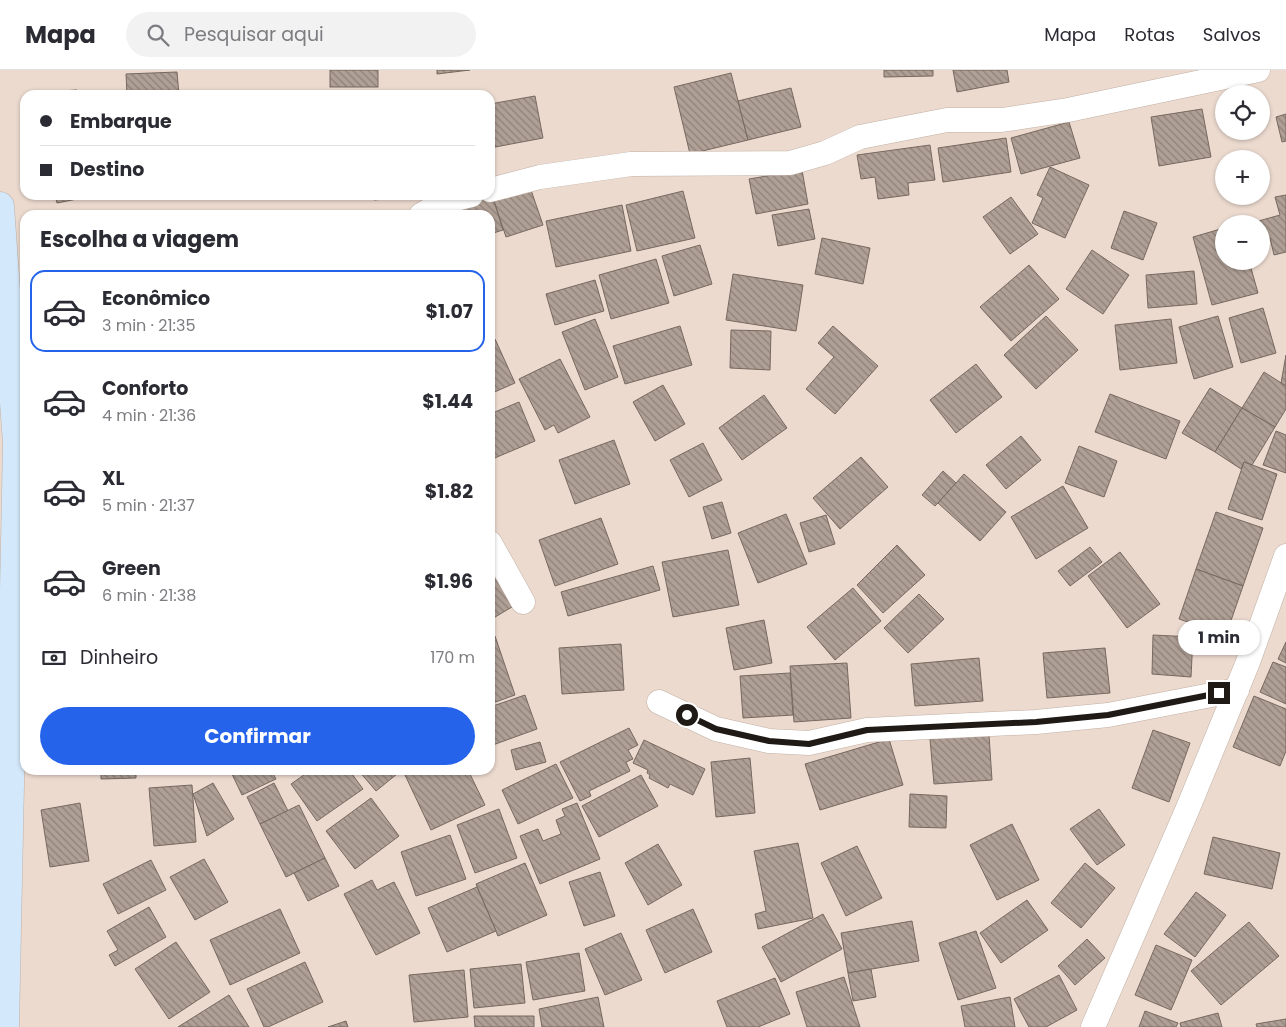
<!DOCTYPE html>
<html lang="pt">
<meta charset="utf-8">
<style>
body{margin:0;font-family:Poppins,sans-serif;background:#f2f2f3;color:#2b2b33;height:100vh;display:flex;flex-direction:column;font-size:19px;white-space:nowrap}
*{box-sizing:border-box;margin:0}
p{font-size:16px;color:#7c7c81}
.icon{flex:none;width:28px;height:28px;fill:none;stroke:currentColor;stroke-width:2;stroke-linecap:round;stroke-linejoin:round}
.map{position:relative;flex:1;overflow:hidden}
.details{position:absolute;left:20px;top:140px;width:475px;height:565px;display:flex;flex-direction:column;background:#fff;border-radius:15px;box-shadow:0 1px 4px #0004}
.details>*{flex:none}
.guide{position:absolute;left:20px;top:20px;width:475px;height:110px;border-radius:15px;box-shadow:0 1px 4px #0004;display:grid;align-content:center;height:110px;padding:0 20px;background:#fff}
.tools{position:absolute;left:1215px;top:15px;display:grid;gap:10px}
.tools a{display:grid;place-items:center;width:55px;height:55px;border-radius:50%;background:#fff;box-shadow:0 1px 4px #0004;font-size:25px}
.end{position:absolute;width:22px;height:22px;margin:-11px;border:6px solid #201a16;background:#fff;box-shadow:0 0 0 2px #fff}
.from{border-radius:50%}
.bubble{position:absolute;height:35px;border-radius:18px;background:#fff;box-shadow:0 1px 4px #0004;font-size:16px;font-weight:700;line-height:35px;text-align:center}
.guide b{display:flex;align-items:center;gap:18px;height:48px;font-size:19px}
.guide b+b{border-top:1px solid #e1e1e2}
.guide i{width:12px;height:12px;background:#2b2b33}
ul{padding:0;list-style:none}
li{display:flex;align-items:center;gap:15px;height:82px;margin:0 10px 8px;padding:0 10px;border:2px solid transparent;border-radius:15px}
li div{flex:1}
li b{display:block;font-size:19px}
li em{font-style:normal;font-weight:700}
li.active{border-color:#2563eb}
li>.icon{width:45px;height:45px;stroke-width:1.5}
h2{padding:0 20px;font-size:22px;line-height:60px}
.pay{display:flex;align-items:center;gap:12px;height:55px;padding:0 20px;font-size:19px}
.pay p{margin-inline-start:auto}
.button{display:flex;gap:10px;margin-top:auto;padding:10px 20px}
.button a{flex:1;height:58px;border-radius:30px;background:#2563eb;color:#fff;font-size:20px;font-weight:700;line-height:58px;text-align:center}
header{display:flex;align-items:center;gap:30px;box-sizing:border-box;height:70px;padding:0 25px;background:#fff;border-bottom:1px solid #e1e1e2}
header strong{font-size:24px}
nav{display:flex;gap:28px;margin-inline-start:auto;font-size:18px}
.search{width:350px;height:45px;background:#f2f2f3;display:flex;align-items:center;gap:12px;box-sizing:border-box;padding:0 18px;border-radius:28px;color:#7c7c81;font-size:19px}
.map>svg:first-child{display:block}
.building{fill:url(#building-back-hatch);stroke:#77695f}
.lines{fill:none;stroke-linecap:round;stroke-linejoin:round}
.street-casing{stroke:#c1b0a5;stroke-width:25}
.secondary-casing{stroke:#c1b0a5;stroke-width:29}
.street{stroke:#fff;stroke-width:24}
.secondary{stroke:#d3e8fa;stroke-width:28}
.route{stroke:#201a16;stroke-width:6}
</style>
<header>
<strong>Mapa</strong>
<div class="search"><svg class="icon" aria-label="search" viewBox="0 0 24 24"><circle cx="10" cy="10" r="6"/><path d="M15 15l6 6"/></svg>Pesquisar aqui</div>
<nav><a>Mapa</a><a>Rotas</a><a>Salvos</a></nav>
</header>
<div class="map">
<svg width="1286" height="957" viewBox="0 0 1286 957">
<defs>
<pattern id="building-back-hatch" width="6" height="6" patternUnits="userSpaceOnUse" patternTransform="scale(1.25)"><rect width="6" height="6" fill="#af9f95"/><path d="M-1 5l2 2M0 0l6 6M5-1l2 2" fill="none" stroke="#8e8179"/></pattern>
</defs>
<rect width="100%" height="100%" fill="#ecdacf"/>
<!-- building -->
<g class="building">
<rect x="330" y="0" width="48" height="17"/>
<path d="M437,0H470L437,4Z"/>
<path d="M884,0H933V6L884,7Z"/>
<path d="M953,0H1007L1009,12L957,22Z"/>
<path d="M177,2L179,25H127L126,4Z"/>
<path d="M731,3L748,70L690,84L674,17Z"/>
<path d="M791,18L801,57L748,70L738,31Z"/>
<path d="M77,20L78,25H44V22Z"/>
<path d="M535,26L543,68L490,78V34Z"/>
<path d="M1202,39L1211,87L1159,96L1151,47Z"/>
<path d="M1286,44V71L1282,72L1276,47Z"/>
<path d="M1069,52L1080,88L1021,104L1011,68Z"/>
<path d="M1006,68L1011,102L943,112L938,78Z"/>
<path d="M930,75L935,110L908,113L909,125L878,129L875,107L861,109L857,85Z"/>
<path d="M1050,97L1089,115L1065,168L1032,153L1043,128L1037,125Z"/>
<path d="M802,100L808,134L756,144L749,109Z"/>
<path d="M531,120L543,155L506,167L494,131Z"/>
<path d="M683,121L695,168L637,181L626,135Z"/>
<path d="M55,125H97L57,133Z"/>
<path d="M373,125H403V127L374,130Z"/>
<path d="M492,125L503,160L490,164V145H458L455,137Z"/>
<path d="M1286,125V182L1274,185L1270,168L1261,171V154H1256L1255,152L1280,145L1275,127Z"/>
<path d="M1011,127L1038,164L1010,184L983,147Z"/>
<path d="M622,135L631,181L556,197L546,151Z"/>
<path d="M809,139L815,169L778,176L772,145Z"/>
<path d="M1124,141L1157,153L1143,190L1111,178Z"/>
<path d="M1224,158V191H1249L1258,223L1212,235L1193,167Z"/>
<path d="M822,168L870,178L863,214L815,204Z"/>
<path d="M700,175L712,214L674,226L662,186Z"/>
<path d="M1092,180L1129,205L1103,244L1066,219Z"/>
<path d="M656,189L669,233L611,249L599,205Z"/>
<path d="M1029,195L1059,229L1011,271L980,237Z"/>
<path d="M1194,201L1197,234L1148,238L1146,205Z"/>
<path d="M733,204L803,215L796,261L726,250Z"/>
<path d="M595,210L604,241L555,255L546,224Z"/>
<path d="M1263,238L1276,283L1241,293L1229,248Z"/>
<path d="M1046,246L1078,280L1036,319L1004,285Z"/>
<path d="M1218,246L1233,297L1194,309L1179,257Z"/>
<path d="M595,249L618,307L585,320L562,262Z"/>
<path d="M1171,249L1177,293L1120,300L1115,255Z"/>
<path d="M680,256L692,295L625,314L613,276Z"/>
<path d="M833,256L878,296L835,344L806,319L834,287L818,273Z"/>
<path d="M731,260L771,261L770,300L730,298Z"/>
<path d="M495,269L515,313L490,324V271Z"/>
<path d="M1286,285V316L1281,313Z"/>
<path d="M560,289L590,347L558,363L554,355L545,360L519,309Z"/>
<path d="M976,294L1002,327L956,363L930,330Z"/>
<path d="M1264,302L1286,316V339L1275,357L1242,338Z"/>
<path d="M663,315L685,354L655,371L633,332Z"/>
<path d="M1210,318L1242,338L1215,382L1182,363Z"/>
<path d="M1110,324L1180,351L1166,389L1095,362Z"/>
<path d="M764,325L787,358L742,390L719,358Z"/>
<path d="M519,332L535,371L490,390V344Z"/>
<path d="M1242,338L1275,357L1252,395L1244,392L1241,399L1215,382Z"/>
<path d="M1276,361L1286,365V403L1263,395Z"/>
<path d="M1021,366L1041,390L1006,419L986,395Z"/>
<path d="M614,370L630,414L575,434L559,390Z"/>
<path d="M703,373L722,410L689,427L670,390Z"/>
<path d="M1079,376L1117,391L1104,427L1065,413Z"/>
<path d="M861,387L888,417L840,459L813,428Z"/>
<path d="M1244,392L1277,404L1262,450L1228,439Z"/>
<path d="M943,401L956,413L935,436L922,425Z"/>
<path d="M964,404L1006,442L980,471L938,433Z"/>
<path d="M1063,416L1088,458L1036,489L1011,447Z"/>
<path d="M722,432L731,463L712,469L703,437Z"/>
<path d="M1216,442L1263,458L1243,516L1196,499Z"/>
<path d="M786,444L807,494L758,513L738,463Z"/>
<path d="M826,445L835,474L809,482L800,453Z"/>
<path d="M601,448L618,494L555,516L539,470Z"/>
<path d="M897,475L925,505L883,543L857,515Z"/>
<path d="M1090,477L1102,492L1070,516L1058,501Z"/>
<path d="M728,480L739,535L673,547L662,492Z"/>
<path d="M1120,482L1160,534L1127,558L1088,506Z"/>
<path d="M490,490L517,534L490,550Z"/>
<path d="M653,496L660,520L568,546L561,522Z"/>
<path d="M1196,499L1243,516L1226,565L1179,549Z"/>
<path d="M853,518L881,551L835,590L807,557Z"/>
<path d="M919,524L944,549L908,583L884,558Z"/>
<path d="M764,550L772,593L734,600L726,558Z"/>
<path d="M1153,565L1193,567L1191,607L1152,604Z"/>
<path d="M495,566L515,625L490,634V567Z"/>
<path d="M1286,572V593L1278,589Z"/>
<path d="M621,574L624,620L562,624L559,578Z"/>
<path d="M1105,578L1110,623L1047,628L1043,583Z"/>
<path d="M979,588L983,631L915,636L911,594Z"/>
<path d="M1273,592L1286,597V634L1260,622Z"/>
<path d="M847,593L851,648L794,652L790,596Z"/>
<path d="M790,603L793,645L743,648L740,606Z"/>
<path d="M525,625L537,659L490,676V637Z"/>
<path d="M1254,626L1286,639V681L1280,696L1233,677Z"/>
<path d="M629,658L638,675L628,680L633,689L626,692L630,701L589,721L591,726L580,731L560,692Z"/>
<path d="M1153,660L1190,673L1169,732L1132,718Z"/>
<path d="M989,665L992,710L934,714L930,669Z"/>
<path d="M889,669L903,715L820,740L805,694Z"/>
<path d="M644,670L705,699L693,725L670,714L668,718L649,708L650,705L647,703L648,700L633,693Z"/>
<path d="M540,672L546,692L516,700L511,680Z"/>
<path d="M750,688L755,743L716,747L711,692Z"/>
<path d="M556,694L573,728L518,754L502,720Z"/>
<path d="M101,700H136V708L101,709Z"/>
<path d="M230,700H271L276,709L242,725Z"/>
<path d="M311,700H349L363,719L317,751L291,714Z"/>
<path d="M358,700H402L376,721Z"/>
<path d="M417,700H468L485,735L431,760L405,705Z"/>
<path d="M641,705L658,736L599,767L582,736Z"/>
<path d="M213,713L234,749L207,766L193,724Z"/>
<path d="M274,713L288,741L260,754L247,727Z"/>
<path d="M192,715L196,772L154,776L149,718Z"/>
<path d="M910,724L947,726L946,758L909,757Z"/>
<path d="M371,728L399,766L355,799L326,761Z"/>
<path d="M80,733L89,791L50,797L41,740Z"/>
<path d="M577,733L600,789L540,814L520,766L538,759L543,771L561,764L556,750L565,746L562,739Z"/>
<path d="M299,735L325,788L286,807L260,754Z"/>
<path d="M499,739L517,788L475,803L457,755Z"/>
<path d="M1099,739L1125,775L1097,795L1070,759Z"/>
<path d="M1012,754L1039,810L997,830L970,775Z"/>
<path d="M450,765L466,809L416,826L401,782Z"/>
<path d="M1213,767L1280,783L1272,819L1204,804Z"/>
<path d="M798,773L813,848L758,859L755,844L766,841L754,781Z"/>
<path d="M658,774L682,815L648,835L625,793Z"/>
<path d="M857,776L882,828L846,846L821,793Z"/>
<path d="M325,788L339,816L308,831L294,803Z"/>
<path d="M204,789L228,832L195,850L170,807Z"/>
<path d="M151,790L166,820L118,844L103,814Z"/>
<path d="M525,793L547,845L498,866L476,814Z"/>
<path d="M1085,793L1115,818L1081,858L1051,833Z"/>
<path d="M600,802L615,846L584,856L569,812Z"/>
<path d="M372,810L377,820L394,812L420,863L376,885L344,824Z"/>
<path d="M477,817L496,861L447,882L428,838Z"/>
<path d="M1196,822L1226,845L1195,887L1164,864Z"/>
<path d="M1027,830L1048,860L1001,893L980,863Z"/>
<path d="M149,837L166,867L115,896L109,885L118,880L107,861Z"/>
<path d="M280,839L300,883L230,915L210,870Z"/>
<path d="M693,839L712,882L665,903L646,860Z"/>
<path d="M823,844L842,879L781,912L762,877Z"/>
<path d="M912,851L919,891L848,903L841,863Z"/>
<path d="M1249,852L1279,886L1221,935L1191,901Z"/>
<path d="M976,861L996,918L958,930L939,873Z"/>
<path d="M621,863L642,910L605,925L585,879Z"/>
<path d="M1087,869L1105,888L1075,915L1058,896Z"/>
<path d="M176,872L210,922L169,949L135,899Z"/>
<path d="M1156,875L1192,890L1171,940L1135,925Z"/>
<path d="M579,883L585,921L533,930L526,892Z"/>
<path d="M305,892L323,932L268,957H264L247,919Z"/>
<path d="M521,894L525,933L474,938L470,899Z"/>
<path d="M871,899L876,927L853,931L848,903Z"/>
<path d="M464,900L468,947L414,952L409,905Z"/>
<path d="M1059,905L1077,940L1046,957H1029L1014,929Z"/>
<path d="M844,907L860,957H807L796,922Z"/>
<path d="M775,908L790,944L758,957H727L717,931Z"/>
<path d="M229,925L249,957H178Z"/>
<path d="M598,927L604,957H542L539,939Z"/>
<path d="M1010,927L1015,957H965L961,936Z"/>
<path d="M1145,941L1178,953L1176,957H1139Z"/>
<path d="M1218,943L1222,957H1181L1180,953Z"/>
<path d="M474,946H534V957H475Z"/>
<path d="M1286,949V957H1257L1256,954Z"/>
<path d="M346,951L348,957H328Z"/>
</g>
<g class="lines">
<defs>
<g id="street">
<path d="M490,120L540,107L631,94L790,93L825,83L860,67L947,50H1002L1068,40L1258,0"/>
<path d="M421,145L443,132L471,125"/>
<path d="M490,473L523,532"/>
<path d="M659,632L716,659L769,671L809,673L867,660L1036,652L1108,645L1237,620"/>
<path d="M1093,957L1188,738L1248,592L1286,486"/>
</g>
<path id="secondary" d="M0,136L17,374L5,957"/>
</defs>
<!-- street casing -->
<use href="#street" class="street-casing"/>
<!-- secondary casing -->
<use href="#secondary" class="secondary-casing"/>
<!-- street -->
<use href="#street" class="street"/>
<!-- secondary -->
<use href="#secondary" class="secondary"/>
</g>
<g class="lines">
<!-- route -->
<path class="route" d="M687,645L716,659L769,671L809,674L867,660L1036,652L1108,645L1219,623"/>
</g>
</svg>
<div class="tools">
<a><svg class="icon" aria-label="locate" viewBox="0 0 24 24"><circle cx="12" cy="12" r="6"/><path d="M12 2v4M12 18v4M2 12h4M18 12h4"/></svg></a>
<a>+</a>
<a>−</a>
</div>
<i class="end from" style="left:687px;top:645px"></i>
<i class="end" style="left:1219px;top:623px"></i>
<div class="bubble" style="left:1178px;top:550px;width:82px">1 min</div>
<div class="guide">
<b><i class="from"></i>Embarque</b>
<b><i></i>Destino</b>
</div>
<section class="details">
<h2>Escolha a viagem</h2>
<ul>
<li class="active"><svg class="icon" aria-label="car" viewBox="0 0 24 24"><path d="M5 17H2v-5l4-1 3-4h7l3 4 3 1v5h-3M9 17h6M6 11h13"/><circle cx="7" cy="17" r="2"/><circle cx="17" cy="17" r="2"/></svg><div><b>Econômico</b><p>3 min · 21:35</p></div><em>$1.07</em></li>
<li><svg class="icon" aria-label="car" viewBox="0 0 24 24"><path d="M5 17H2v-5l4-1 3-4h7l3 4 3 1v5h-3M9 17h6M6 11h13"/><circle cx="7" cy="17" r="2"/><circle cx="17" cy="17" r="2"/></svg><div><b>Conforto</b><p>4 min · 21:36</p></div><em>$1.44</em></li>
<li><svg class="icon" aria-label="car" viewBox="0 0 24 24"><path d="M5 17H2v-5l4-1 3-4h7l3 4 3 1v5h-3M9 17h6M6 11h13"/><circle cx="7" cy="17" r="2"/><circle cx="17" cy="17" r="2"/></svg><div><b>XL</b><p>5 min · 21:37</p></div><em>$1.82</em></li>
<li><svg class="icon" aria-label="car" viewBox="0 0 24 24"><path d="M5 17H2v-5l4-1 3-4h7l3 4 3 1v5h-3M9 17h6M6 11h13"/><circle cx="7" cy="17" r="2"/><circle cx="17" cy="17" r="2"/></svg><div><b>Green</b><p>6 min · 21:38</p></div><em>$1.96</em></li>
</ul>
<div class="pay"><svg class="icon" aria-label="cash" viewBox="0 0 24 24"><path d="M3 7h18v10H3z"/><circle cx="12" cy="12" r="2"/></svg>Dinheiro<p>170 m</p></div>
<div class="button"><a>Confirmar</a></div>
</section>
</div>
